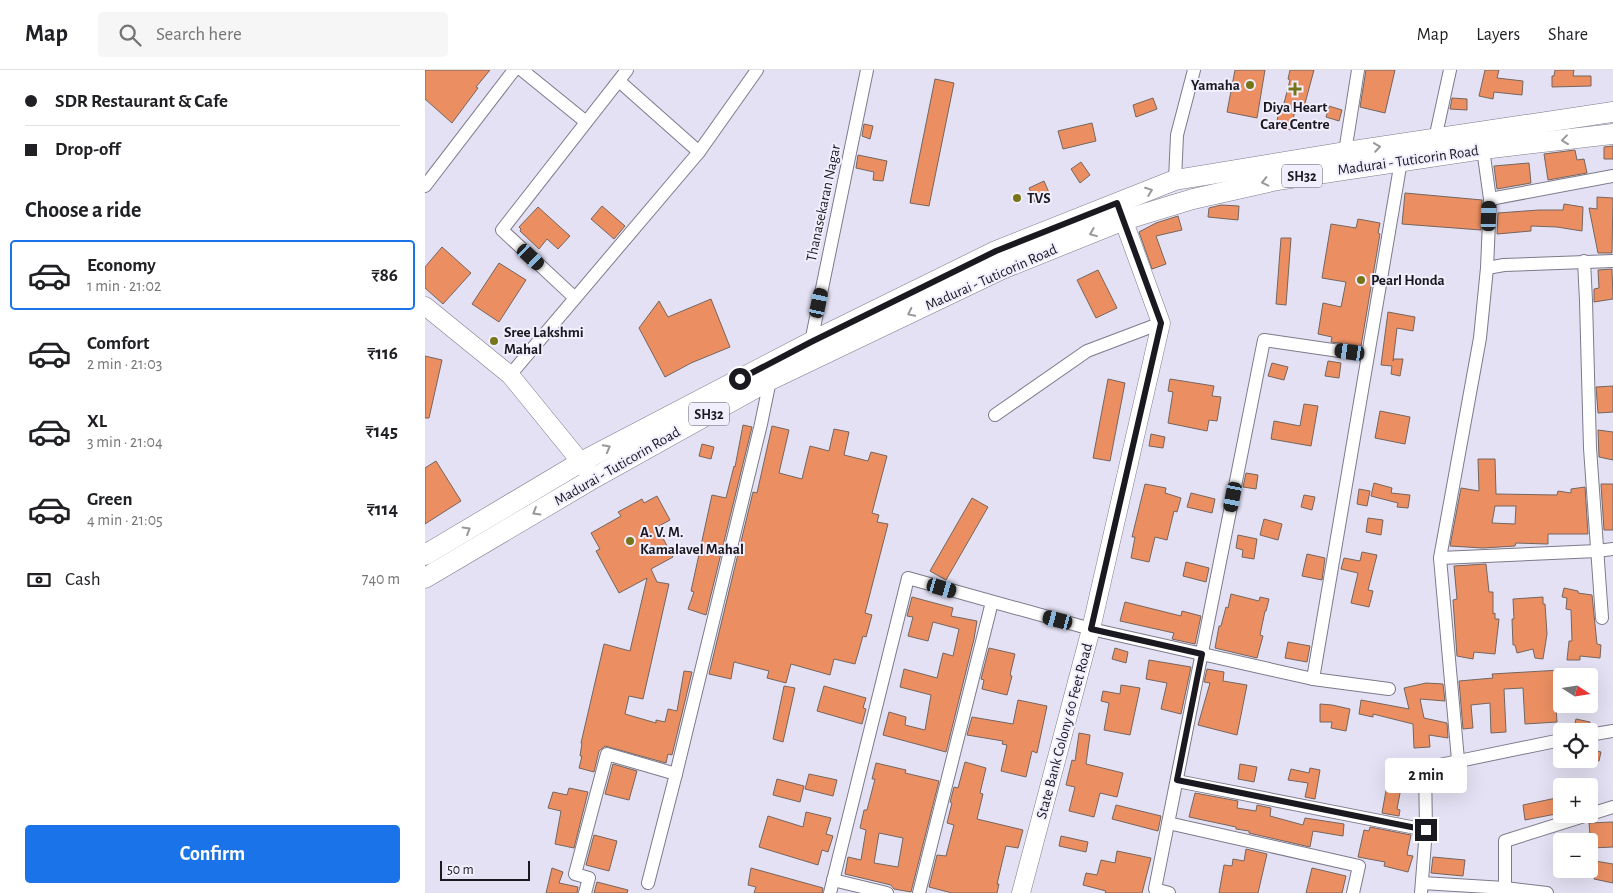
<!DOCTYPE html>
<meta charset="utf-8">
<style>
body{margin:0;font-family:"Alegreya Sans",sans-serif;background:#f6f6f6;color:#202124;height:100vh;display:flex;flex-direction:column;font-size:19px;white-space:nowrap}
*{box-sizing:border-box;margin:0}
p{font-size:16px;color:#757577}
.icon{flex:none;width:28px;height:28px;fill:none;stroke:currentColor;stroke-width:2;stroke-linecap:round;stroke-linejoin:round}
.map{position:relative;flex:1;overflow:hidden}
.sheet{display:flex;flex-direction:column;background:#fff;width:425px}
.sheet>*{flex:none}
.guide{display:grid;align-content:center;height:110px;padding:0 25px;background:#fff}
.needle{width:32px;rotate:102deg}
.buttons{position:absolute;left:1128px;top:598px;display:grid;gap:10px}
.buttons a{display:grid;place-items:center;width:45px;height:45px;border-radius:5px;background:#fff;box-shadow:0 5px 20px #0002;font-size:25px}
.scale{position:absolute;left:15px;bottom:12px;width:90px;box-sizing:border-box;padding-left:5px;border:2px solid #1a191f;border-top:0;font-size:14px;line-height:18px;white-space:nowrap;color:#1a191f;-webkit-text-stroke:4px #f1eefe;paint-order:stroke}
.end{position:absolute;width:22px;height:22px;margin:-11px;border:6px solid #1a191f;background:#fff;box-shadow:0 0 0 2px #fff}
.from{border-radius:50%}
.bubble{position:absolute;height:35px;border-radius:5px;background:#fff;box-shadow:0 5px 20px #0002;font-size:16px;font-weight:700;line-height:35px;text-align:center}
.car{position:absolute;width:15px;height:30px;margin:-15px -8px;border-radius:6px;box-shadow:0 0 4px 1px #0007;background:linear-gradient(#222 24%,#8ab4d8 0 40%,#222 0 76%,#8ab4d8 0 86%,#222 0)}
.guide b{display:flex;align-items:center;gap:18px;height:48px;font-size:19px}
.guide b+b{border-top:1px solid #e0e0e0}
.guide i{width:12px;height:12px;background:#202124}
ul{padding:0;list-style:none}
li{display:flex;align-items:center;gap:15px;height:70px;margin:0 10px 8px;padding:0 15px;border:2px solid transparent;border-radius:5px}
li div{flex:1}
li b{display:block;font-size:19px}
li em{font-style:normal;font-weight:700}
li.on{border-color:#1a73e8}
li>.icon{width:45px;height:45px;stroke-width:1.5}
h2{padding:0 25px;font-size:22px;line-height:60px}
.pay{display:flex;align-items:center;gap:12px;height:55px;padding:0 25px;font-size:19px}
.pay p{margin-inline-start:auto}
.cta{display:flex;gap:10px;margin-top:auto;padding:10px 25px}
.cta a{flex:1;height:58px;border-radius:5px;background:#1a73e8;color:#fff;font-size:20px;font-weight:700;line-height:58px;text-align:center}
header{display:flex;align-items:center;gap:30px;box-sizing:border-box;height:70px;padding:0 25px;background:#fff;border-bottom:1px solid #e0e0e0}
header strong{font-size:24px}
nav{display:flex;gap:28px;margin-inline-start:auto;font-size:18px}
.search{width:350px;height:45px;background:#f6f6f6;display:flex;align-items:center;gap:12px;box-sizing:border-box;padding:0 18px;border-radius:5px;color:#757577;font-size:19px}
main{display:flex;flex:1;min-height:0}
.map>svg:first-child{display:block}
.building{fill:#eb8f62;stroke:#76655d;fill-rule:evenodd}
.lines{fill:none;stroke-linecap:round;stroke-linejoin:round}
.street-casing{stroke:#7d7a8b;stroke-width:14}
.secondary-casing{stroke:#7d7a8b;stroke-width:19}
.primary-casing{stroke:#7d7a8b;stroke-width:21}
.street{stroke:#fff;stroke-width:12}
.secondary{stroke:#fff;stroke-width:18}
.primary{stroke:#fff;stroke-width:20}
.oneway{stroke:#98989a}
.route{stroke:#1a191f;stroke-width:6}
.poi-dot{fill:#77751a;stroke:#f1eefe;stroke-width:2}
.labels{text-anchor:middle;stroke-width:4;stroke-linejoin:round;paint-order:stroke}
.shield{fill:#f1eefe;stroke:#5a5962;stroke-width:1}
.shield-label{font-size:14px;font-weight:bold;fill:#1a191f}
.poi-label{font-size:15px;font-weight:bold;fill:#1a191f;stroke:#f1eefe;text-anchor:start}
.street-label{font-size:15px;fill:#1a191f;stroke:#f1eefe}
</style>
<header>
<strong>Map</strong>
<div class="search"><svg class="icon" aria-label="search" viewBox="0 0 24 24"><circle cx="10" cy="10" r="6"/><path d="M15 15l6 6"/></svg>Search here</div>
<nav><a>Map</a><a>Layers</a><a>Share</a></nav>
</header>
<main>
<section class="sheet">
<div class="guide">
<b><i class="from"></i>SDR Restaurant &amp; Cafe</b>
<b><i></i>Drop-off</b>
</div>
<h2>Choose a ride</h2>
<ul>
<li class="on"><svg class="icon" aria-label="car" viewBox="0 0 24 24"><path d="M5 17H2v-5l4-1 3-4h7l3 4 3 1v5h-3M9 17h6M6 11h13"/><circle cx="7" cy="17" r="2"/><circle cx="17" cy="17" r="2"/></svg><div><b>Economy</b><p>1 min · 21:02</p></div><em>₹86</em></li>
<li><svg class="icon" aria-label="car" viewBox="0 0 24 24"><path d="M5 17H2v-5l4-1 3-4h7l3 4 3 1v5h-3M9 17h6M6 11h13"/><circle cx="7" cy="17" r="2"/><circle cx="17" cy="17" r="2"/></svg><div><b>Comfort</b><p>2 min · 21:03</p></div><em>₹116</em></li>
<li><svg class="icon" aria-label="car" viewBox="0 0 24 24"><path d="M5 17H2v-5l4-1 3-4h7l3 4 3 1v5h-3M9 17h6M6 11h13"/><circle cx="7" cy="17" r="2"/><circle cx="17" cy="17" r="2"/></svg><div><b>XL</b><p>3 min · 21:04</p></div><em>₹145</em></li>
<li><svg class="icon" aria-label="car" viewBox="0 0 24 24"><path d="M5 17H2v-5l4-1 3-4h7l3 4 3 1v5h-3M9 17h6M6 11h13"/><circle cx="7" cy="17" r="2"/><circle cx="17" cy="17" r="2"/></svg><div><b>Green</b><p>4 min · 21:05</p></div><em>₹114</em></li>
</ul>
<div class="pay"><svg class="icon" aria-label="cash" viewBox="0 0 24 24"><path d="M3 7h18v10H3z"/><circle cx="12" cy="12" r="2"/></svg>Cash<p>740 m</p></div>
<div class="cta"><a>Confirm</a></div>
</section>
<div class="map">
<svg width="1188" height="823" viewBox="0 0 1188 823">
<rect width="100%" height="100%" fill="#e3e1f3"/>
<!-- building -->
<g class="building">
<path d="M0,0H65L51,17L53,18L27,53L0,29Z"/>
<path d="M810,0H840L832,48L802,42Z"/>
<path d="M865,0H889L879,37L871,35L866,60L851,57L854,40L857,41L865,10L863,9Z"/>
<path d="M941,0H970L960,43L935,37Z"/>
<path d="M1060,0H1074L1072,8L1098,11L1097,25L1069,22L1068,29L1054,26Z"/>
<path d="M1130,0H1149L1148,6H1166V16L1127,17V6H1129Z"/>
<path d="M510,9L529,13L504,136L485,133Z"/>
<path d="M728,28L732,39L711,47L708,35Z"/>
<path d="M1027,28L1042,29V40L1025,39Z"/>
<path d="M904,36L917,40L914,51L901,47Z"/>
<path d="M667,53L671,71L638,79L633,61Z"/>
<path d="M439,54L448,56L445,69L437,66Z"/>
<path d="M1188,76V89H1179V77Z"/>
<path d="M1150,80L1152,90L1159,89L1162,103L1123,110L1119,84Z"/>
<path d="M433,85L462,91L458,111L448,110L449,102L431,98Z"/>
<path d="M656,92L665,105L655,113L646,99Z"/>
<path d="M1104,93L1106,113L1072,119L1069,96Z"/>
<path d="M619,111L625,125L610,132L604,118Z"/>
<path d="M980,123L1057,130L1056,160L977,154Z"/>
<path d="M1172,127L1188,128L1187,183H1173L1164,138L1172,139Z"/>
<path d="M1139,134L1158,137L1157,161L1132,157L1106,156V161L1072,164L1073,143L1114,140H1138Z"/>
<path d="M796,135L814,136L813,150L783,147L784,138Z"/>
<path d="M177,136L200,156L189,169L166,149Z"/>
<path d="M113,137L145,166L133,179L122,169L114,179L95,161L96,159L94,157Z"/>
<path d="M753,146L757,160L731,166L741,194L727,199L714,162L731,153Z"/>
<path d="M933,149L955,153L953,163L955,164L936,276L906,272L907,267L893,264L898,233L916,237L921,212L897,208L906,154L931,158Z"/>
<path d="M856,168H866L861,235L851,234Z"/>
<path d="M17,177L46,203L18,234L0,218V197Z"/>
<path d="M74,193L101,210L74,252L47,234Z"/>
<path d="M1187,199L1188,229L1169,232V219L1174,218L1173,200Z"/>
<path d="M673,200L692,238L671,248L652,210Z"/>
<path d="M286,229L305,277L266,293L240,307L214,258L234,231L243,247Z"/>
<path d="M963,242L990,247L988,261L972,258L968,291L969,289H978L975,306L966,304L967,296L956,295Z"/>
<path d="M0,286L17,290L4,348H0Z"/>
<path d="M903,291L916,293L914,308L900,306Z"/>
<path d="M847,293L863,297L859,310L843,306Z"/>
<path d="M683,309L700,313L685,391L668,388Z"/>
<path d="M745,309L789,316L787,326L796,327L792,351L784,350L782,361L743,353L748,322L743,321Z"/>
<path d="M1188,316V342L1173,343L1171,317Z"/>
<path d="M879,334L893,336L886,376L846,369L849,351L875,356Z"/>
<path d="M955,341L985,347L980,374L950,368Z"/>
<path d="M318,355L327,357L281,545L263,539L269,522L266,521L287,425L301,428L309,396L310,397Z"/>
<path d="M347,356L364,360L354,403L377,409L385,376L404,381L409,359L424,362L419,385L443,391L446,382L462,386L447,443L454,445L452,452L463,454L440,543L447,545L441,567L438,566L430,594L409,589L405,605L366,594L361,613L342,608L344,601L309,592L306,609L284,604L328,422L332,423Z"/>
<path d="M1173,360L1188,362V390L1174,387Z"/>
<path d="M726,364L740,367L738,378L724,376Z"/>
<path d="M277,374L289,377L286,389L274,386Z"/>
<path d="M1053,389H1070L1071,424L1132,425L1133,421L1146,423V419L1160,417L1163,464H1123V474L1091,473L1090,476L1058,478L1025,476L1036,418L1054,421ZM1070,436H1091L1090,454L1067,453Z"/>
<path d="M11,391L36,431L0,454V398Z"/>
<path d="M821,403L833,405L831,419L818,417Z"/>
<path d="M949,413L967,418L966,423L985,425L983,438L972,437L973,433L946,426Z"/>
<path d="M720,414L741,418L740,423L756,428L752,442L749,441L742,470L730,467L724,492L706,488L710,467H707Z"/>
<path d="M1176,414H1188V460H1179Z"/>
<path d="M934,419L945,421L942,436L932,434Z"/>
<path d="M766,423L790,429L787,443L762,437Z"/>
<path d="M879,425L890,427L887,440L876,437Z"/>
<path d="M232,426L245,450L232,457L248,487L226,499L232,512L244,514L218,629L204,626L200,644L231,653V650L240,652L243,639L252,641L259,601L267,602L247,685L243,684L241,693L180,676L174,681L169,702L154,698L157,686H155L157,673H156L179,574L205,581L222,508L194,523L171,481L175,479L166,463L196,446L193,442L217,429L219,433Z"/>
<path d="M547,428L563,437L521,510L505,501Z"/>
<path d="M943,448L958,450L956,465L941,462Z"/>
<path d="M839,449L857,454L853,470L835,465Z"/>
<path d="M813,465L832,469L829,489L817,487L818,480L811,478Z"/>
<path d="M937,482L952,485L943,520L948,521L944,537L926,533L933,503L916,499L919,488L935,491Z"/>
<path d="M882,484L900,488L897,510L877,506Z"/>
<path d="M761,492L784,498L781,512L758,506Z"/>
<path d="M1061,494L1064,522H1068V544L1070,543V549H1074L1070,584L1049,582L1048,589L1032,586L1028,530L1032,529L1029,496Z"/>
<path d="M1139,518L1153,521V523L1167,525L1172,574L1176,575L1175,588L1155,586V590H1142L1144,571H1147L1146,540L1141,539L1142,528L1137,527Z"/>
<path d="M806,524L834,531L835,527L844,529L841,541H840L835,565L838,566L832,588L790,578L794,556H796L801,537L803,538Z"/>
<path d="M487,527L528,538L526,546L552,551L549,569L521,682L458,665L464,642L481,647L480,655L500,660L506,625L475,617L479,599L512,608L518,583L528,586L534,559L508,552L503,571L483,566L488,547L482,546Z"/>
<path d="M1118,527V534H1120L1122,564L1118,589L1110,588L1108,579L1092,583L1090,575H1088L1087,549H1089L1088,529Z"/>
<path d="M700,532L756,546L757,541L776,546L770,574L747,569L749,563L695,551Z"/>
<path d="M863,572L885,576L882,592L860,588Z"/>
<path d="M564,578L590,584L585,605L587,606L582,625L557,619L559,610L556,609Z"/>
<path d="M690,578L703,582L701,593L687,589Z"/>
<path d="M724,590L766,597L756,644L736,639L742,613L721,609Z"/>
<path d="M782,599L799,602L798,611L822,615L812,665L773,655L785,613L779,612Z"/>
<path d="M1136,600V619L1130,620L1132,652L1100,654L1098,618L1079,619L1081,662L1066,663L1065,633L1046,635L1048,658L1038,659L1034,611L1068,608L1067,604Z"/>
<path d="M1001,613L1018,614L1020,631L995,629L999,648L1022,653L1023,668L1004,665L1005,677L989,678L988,654L948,644V647L934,644L936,630L984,639L979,618Z"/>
<path d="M696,615L715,618L705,665L679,660L684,633L676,631L678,621L695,624Z"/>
<path d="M359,616L370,618L358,672L348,669Z"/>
<path d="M399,616L441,628L438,638L441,639L437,654L392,641Z"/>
<path d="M593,630L622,636L612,683L607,681L601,707L576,701L582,675L577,674L578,671L542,665L547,647L588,654Z"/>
<path d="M895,634L907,635L925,639L921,661L906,658L907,652H895Z"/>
<path d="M1151,649L1165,652L1164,657L1158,660L1149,658Z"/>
<path d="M654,663L665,665L661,694L698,703L692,727L675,723L669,747L644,741L650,717L641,715L647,690L650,691Z"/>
<path d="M1164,679L1176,682L1174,691L1164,689Z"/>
<path d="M540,692L561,698L555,723L558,724L552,749L598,760L593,778L581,776L572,814H574L572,823H527L504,817L512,785L521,786L529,755L522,753L527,733L525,732L529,717L533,718Z"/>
<path d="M451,693L481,700L480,703L514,711L486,822L469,819L466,815L420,804L423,787L436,790L441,760L435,758L439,740H442L450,709H447ZM454,763L478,768L473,797L449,793Z"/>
<path d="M188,694L212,701L204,730L180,724Z"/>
<path d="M815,694L832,697L829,712L813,709Z"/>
<path d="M885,698L895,700L890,729L880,727L883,713L863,710L866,699L884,703Z"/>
<path d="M384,704L412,710L408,726L380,719Z"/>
<path d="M352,709L379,716L375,732L348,725Z"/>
<path d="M962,715L976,718L972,739L975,740L974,746L957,743Z"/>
<path d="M144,718L163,722L149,778L130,774L136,741L123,738L128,722L142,725Z"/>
<path d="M770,723L813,731L812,738L831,741L832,735L846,738L845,746L878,755L880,748L919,754L918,766L888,761L885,777L824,763V761L811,759V757L764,747Z"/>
<path d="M1136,727V743L1100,750L1098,735Z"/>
<path d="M691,735L736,746L733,761L687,749Z"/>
<path d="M381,742L406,748L401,764L408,766L403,782L397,780L393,795L334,777L343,746L378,757Z"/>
<path d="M1188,752V777L1166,778L1164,753Z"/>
<path d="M945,757L986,765L982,785L988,786L983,802L959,796L960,792L933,787L939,760L944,761Z"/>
<path d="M169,765L192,771L184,801L161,795Z"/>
<path d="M636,766L663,772L661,782L634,776Z"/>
<path d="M821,779L842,784L833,823H794L799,795L807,796L808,789L819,791Z"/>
<path d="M692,781L726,788L717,823H680L681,821L658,815L661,803L672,805L676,790L690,793Z"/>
<path d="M1008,787L1040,790L1038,806L1006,803Z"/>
<path d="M1164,790L1188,794V813L1169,809L1171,802L1164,800Z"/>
<path d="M127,798L138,802L134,813L153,817L152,823H121Z"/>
<path d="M326,798L398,818L397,823H329L331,817L323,815Z"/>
<path d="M887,798L921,806L917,823H881Z"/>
<path d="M172,812L203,820L202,823H169Z"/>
</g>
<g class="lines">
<defs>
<g id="street">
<path d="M97,0L161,52"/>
<path d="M194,11L274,82"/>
<path d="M1010,69L1025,0"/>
<path d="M920,82L933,0"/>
<path d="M750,110L752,65L769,0"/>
<path d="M0,116L89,0"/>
<path d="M1065,129L1188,106"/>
<path d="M1159,191L1161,231L1165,378L1177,548"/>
<path d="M1062,198L1079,195L1188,191"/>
<path d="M150,228L77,160L202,0"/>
<path d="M386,272L442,0"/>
<path d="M85,305L274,82L332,0"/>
<path d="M570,345L662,281L736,253"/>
<path d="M1015,488L1172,481L1188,479"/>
<path d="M888,609L976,91"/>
<path d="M1164,665L1188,661"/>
<path d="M1033,690L1015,488L1055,268L1062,198L1065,129L1058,79"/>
<path d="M251,704L336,354L345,310"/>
<path d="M752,711L1001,760"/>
<path d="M743,753L934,796L928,823"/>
<path d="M408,810L462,823"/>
<path d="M997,813L1080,818L1122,823"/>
<path d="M1080,818V771L1188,737"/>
<path d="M160,823L164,808L150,804L182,684L251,704L223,813"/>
<path d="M405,823L483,508L666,559L888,609L964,619"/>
<path d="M494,823L567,532"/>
<path d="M744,823L730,819L839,270L942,285"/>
<path d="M996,823L1001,760L1000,698L1136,670"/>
</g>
<g id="secondary">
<path d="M0,236L85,305L164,402"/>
<path d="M596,823L666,559L736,253L694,138"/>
</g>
<g id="primary">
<path d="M0,485L156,392L386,272L571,181L750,110L920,82L1188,42"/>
<path d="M0,508L169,408L345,310L577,199L699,150L768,129L852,110L1058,79L1188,64"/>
</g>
</defs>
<!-- street casing -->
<use href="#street" class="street-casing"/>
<!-- secondary casing -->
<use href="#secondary" class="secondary-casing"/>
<!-- primary casing -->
<use href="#primary" class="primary-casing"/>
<!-- street -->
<use href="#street" class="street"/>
<!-- secondary -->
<use href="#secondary" class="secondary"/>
<!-- primary -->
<use href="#primary" class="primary"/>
</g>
<!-- one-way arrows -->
<defs><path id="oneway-chevron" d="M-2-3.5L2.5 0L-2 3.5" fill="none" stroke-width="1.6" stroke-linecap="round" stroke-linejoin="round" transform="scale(1.25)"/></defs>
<g class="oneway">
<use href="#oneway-chevron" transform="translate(1140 70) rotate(173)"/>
<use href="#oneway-chevron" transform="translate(952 77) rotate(-9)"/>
<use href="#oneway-chevron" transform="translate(840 112) rotate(167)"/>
<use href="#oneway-chevron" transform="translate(724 121) rotate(-21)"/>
<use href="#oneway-chevron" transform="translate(668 163) rotate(158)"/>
<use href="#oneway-chevron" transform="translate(486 243) rotate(154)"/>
<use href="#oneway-chevron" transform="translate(182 378) rotate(-28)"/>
<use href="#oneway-chevron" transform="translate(111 442) rotate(149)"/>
<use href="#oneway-chevron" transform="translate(42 460) rotate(-31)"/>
</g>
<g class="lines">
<!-- route -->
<path class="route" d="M315,309L386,272L571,181L692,133L736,253L666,559L777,584L752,710L1001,760"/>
</g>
<!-- markers -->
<g class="poi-dot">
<circle cx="825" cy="15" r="5"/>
<path d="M867.5 11.5h5v5h5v5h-5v5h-5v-5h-5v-5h5z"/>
<circle cx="592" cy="128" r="5"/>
<circle cx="936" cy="210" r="5"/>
<circle cx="69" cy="271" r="5"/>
<circle cx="205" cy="471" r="5"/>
</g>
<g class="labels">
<!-- shield labels -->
<g class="shield">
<rect x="857" y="94.5" width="40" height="23" rx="4"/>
<rect x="264" y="332.5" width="40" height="23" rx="4"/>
</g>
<g class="shield-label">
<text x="877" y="111">SH32</text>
<text x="284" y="349">SH32</text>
</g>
<!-- poi labels -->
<g class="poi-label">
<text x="815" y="20" text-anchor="end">Yamaha</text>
<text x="870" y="42" text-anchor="middle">Diya Heart<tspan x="870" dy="17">Care Centre</tspan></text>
<text x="602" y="133">TVS</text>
<text x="946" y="215">Pearl Honda</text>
<text x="79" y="267">Sree Lakshmi<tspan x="79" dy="17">Mahal</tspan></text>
<text x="215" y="467">A. V. M.<tspan x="215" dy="17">Kamalavel Mahal</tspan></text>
</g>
<!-- street labels -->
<g class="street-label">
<text transform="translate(983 90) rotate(-8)" y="5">Madurai - Tuticorin Road</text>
<text transform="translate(398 133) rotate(-78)" y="5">Thanasekaran Nagar</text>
<text transform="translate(566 207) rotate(-24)" y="5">Madurai - Tuticorin Road</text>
<text transform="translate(192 396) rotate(-30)" y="5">Madurai - Tuticorin Road</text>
<text transform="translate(639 661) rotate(-75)" y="5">State Bank Colony 60 Feet Road</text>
</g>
</g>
</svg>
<div class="buttons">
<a><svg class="needle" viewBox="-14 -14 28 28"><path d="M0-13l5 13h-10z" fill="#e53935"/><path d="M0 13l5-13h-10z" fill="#757577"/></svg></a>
<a><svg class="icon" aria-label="locate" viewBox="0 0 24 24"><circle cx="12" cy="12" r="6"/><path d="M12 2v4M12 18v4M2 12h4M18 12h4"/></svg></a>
<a>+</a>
<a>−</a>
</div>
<div class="scale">50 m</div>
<i class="end from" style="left:315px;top:309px"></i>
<i class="end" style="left:1001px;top:760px"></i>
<div class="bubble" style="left:960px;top:688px;width:82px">2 min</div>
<i class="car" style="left:1064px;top:146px;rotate:2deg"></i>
<i class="car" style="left:106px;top:187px;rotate:133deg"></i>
<i class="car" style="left:394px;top:233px;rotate:12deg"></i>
<i class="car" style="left:925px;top:282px;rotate:278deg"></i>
<i class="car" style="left:808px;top:427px;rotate:191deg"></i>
<i class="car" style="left:517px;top:518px;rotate:106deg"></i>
<i class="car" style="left:633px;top:550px;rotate:285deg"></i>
</div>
</main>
